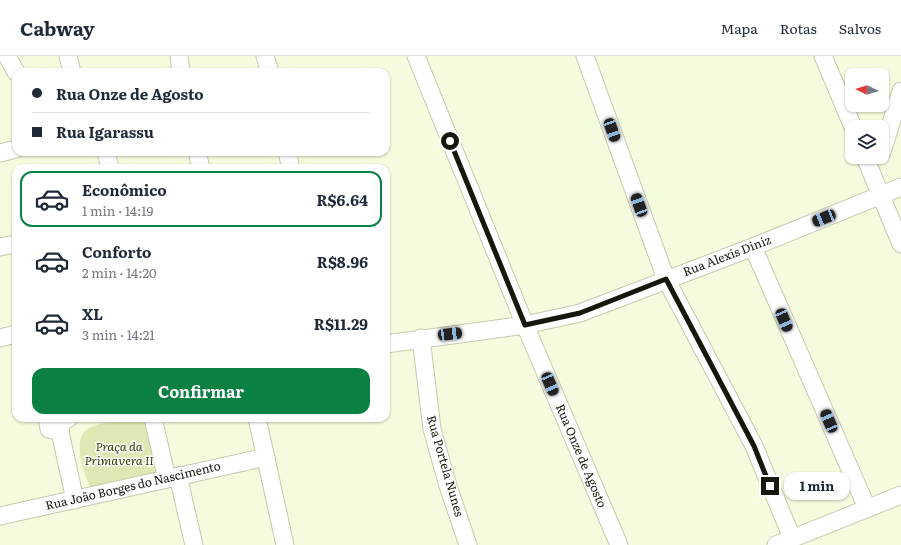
<!DOCTYPE html>
<html lang="pt">
<meta charset="utf-8">
<style>
body{margin:0;font-family:Literata,serif;background:#f6f6f7;color:#1f2937;height:100vh;display:flex;flex-direction:column;font-size:15px;white-space:nowrap}
*{box-sizing:border-box;margin:0}
p{font-size:13px;color:#747a83}
.icon{flex:none;width:22px;height:22px;fill:none;stroke:currentColor;stroke-width:2;stroke-linecap:round;stroke-linejoin:round}
.map{position:relative;flex:1;overflow:hidden}
.drawer{position:absolute;left:12px;top:108px;width:378px;height:258px;display:flex;flex-direction:column;background:#fff;border-radius:12px;box-shadow:0 1px 3px #0004}
.drawer>*{flex:none}
.hud{position:absolute;left:12px;top:12px;width:378px;height:88px;border-radius:12px;box-shadow:0 1px 3px #0004;display:grid;align-content:center;height:88px;padding:0 20px;background:#fff}
.needle{width:26px;rotate:275deg}
.fabs{position:absolute;left:845px;top:12px;display:grid;gap:8px}
.fabs a{display:grid;place-items:center;width:44px;height:44px;border-radius:8px;background:#fff;box-shadow:0 1px 3px #0004;font-size:20px}
.end{position:absolute;width:18px;height:18px;margin:-9px;border:5px solid #16180e;background:#fff;box-shadow:0 0 0 2px #fff}
.from{border-radius:50%}
.bubble{position:absolute;height:28px;border-radius:12px;background:#fff;box-shadow:0 1px 3px #0004;font-size:13px;font-weight:700;line-height:28px;text-align:center}
.car{position:absolute;width:12px;height:24px;margin:-12px -6px;border-radius:5px;box-shadow:0 0 3px 1px #0007;background:linear-gradient(#222 24%,#8ab4d8 0 40%,#222 0 76%,#8ab4d8 0 86%,#222 0)}
.hud b{display:flex;align-items:center;gap:14px;height:38px;font-size:15px}
.hud b+b{border-top:1px solid #e0e1e3}
.hud i{width:10px;height:10px;background:#1f2937}
ul{padding:7px 0 0;list-style:none}
li{display:flex;align-items:center;gap:12px;height:56px;margin:0 8px 6px;padding:0 12px;border:2px solid transparent;border-radius:12px}
li div{flex:1}
li b{display:block;font-size:15px}
li em{font-style:normal;font-weight:700}
li.on{border-color:#0b8043}
li>.icon{width:36px;height:36px;stroke-width:1.5}
.button{display:flex;gap:8px;margin-top:auto;padding:8px 20px}
.button a{flex:1;height:46px;border-radius:12px;background:#0b8043;color:#fff;font-size:16px;font-weight:700;line-height:46px;text-align:center}
header{display:flex;align-items:center;gap:24px;box-sizing:border-box;height:56px;padding:0 20px;background:#fff;border-bottom:1px solid #e0e1e3}
header strong{font-size:19px}
nav{display:flex;gap:22px;margin-inline-start:auto;font-size:14px}
.map>svg:first-child{display:block}
.green{fill:#dee8b5}
.lines{fill:none;stroke-linecap:round;stroke-linejoin:round}
.minor-casing{stroke:#c4caad;stroke-width:19}
.minor{stroke:#fff;stroke-width:17}
.route{stroke:#16180e;stroke-width:5}
.labels{text-anchor:middle;stroke-width:3;stroke-linejoin:round;paint-order:stroke}
.street-label{font-size:12px;fill:#16180e;stroke:#fff}
.park-label{font-size:12px;font-style:italic;fill:#383f00;stroke:#fff}
</style>
<header>
<strong>Cabway</strong>
<nav><a>Mapa</a><a>Rotas</a><a>Salvos</a></nav>
</header>
<div class="map">
<svg width="901" height="489" viewBox="0 0 901 489">
<rect width="100%" height="100%" fill="#f5fbdd"/>
<!-- green -->
<path class="green" d="M127,362H142L147,365L160,422L94,437C86,425 72,388 85,375C95,367 115,365 127,362Z"/>
<g class="lines">
<defs>
<g id="minor">
<path d="M7,0L16,16"/>
<path d="M68,0L72,16"/>
<path d="M179,0L181,16"/>
<path d="M265,0L270,16"/>
<path d="M416,0L525,269L619,489"/>
<path d="M585,0L666,223L754,390L792,482"/>
<path d="M823,0L853,71"/>
<path d="M106,96L110,112"/>
<path d="M197,96L201,112"/>
<path d="M287,96L291,112"/>
<path d="M882,96L901,35"/>
<path d="M0,97L16,93"/>
<path d="M865,101L901,188"/>
<path d="M0,191L16,188"/>
<path d="M753,191L867,452"/>
<path d="M0,282L16,278"/>
<path d="M421,282L432,373L448,430L468,489"/>
<path d="M386,288L525,269L580,257L753,191L901,131"/>
<path d="M47,362L49,373L60,376"/>
<path d="M69,362L62,366L60,376L75,444"/>
<path d="M153,362L167,423"/>
<path d="M257,362L285,489"/>
<path d="M178,420L194,489"/>
<path d="M0,460L266,401"/>
<path d="M776,489L901,439"/>
</g>
</defs>
<!-- minor casing -->
<use href="#minor" class="minor-casing"/>
<!-- minor -->
<use href="#minor" class="minor"/>
</g>
<g class="lines">
<!-- route -->
<path class="route" d="M450,85L525,269L580,257L666,223L754,390L770,430"/>
</g>
<g class="labels">
<!-- street labels -->
<g class="street-label">
<text transform="translate(727 200) rotate(-21)" y="4">Rua Alexis Diniz</text>
<text transform="translate(581 400) rotate(67)" y="4">Rua Onze de Agosto</text>
<text transform="translate(445 410) rotate(74)" y="4">Rua Portela Nunes</text>
<text transform="translate(133 430) rotate(-13)" y="4">Rua João Borges do Nascimento</text>
</g>
<!-- park labels -->
<g class="park-label">
<text x="119" y="395">Praça da<tspan x="119" dy="14">Primavera II</tspan></text>
</g>
</g>
</svg>
<div class="fabs">
<a><svg class="needle" viewBox="-14 -14 28 28"><path d="M0-13l5 13h-10z" fill="#e53935"/><path d="M0 13l5-13h-10z" fill="#747a83"/></svg></a>
<a><svg class="icon" aria-label="layers" viewBox="0 0 24 24"><path d="M12 4l9 5-9 5-9-5zM3 14l9 5 9-5"/></svg></a>
</div>
<i class="end from" style="left:450px;top:85px"></i>
<i class="end" style="left:770px;top:430px"></i>
<div class="bubble" style="left:784px;top:416px;width:66px">1 min</div>
<i class="car" style="left:612px;top:74px;rotate:160deg"></i>
<i class="car" style="left:639px;top:149px;rotate:340deg"></i>
<i class="car" style="left:824px;top:162px;rotate:248deg"></i>
<i class="car" style="left:784px;top:264px;rotate:157deg"></i>
<i class="car" style="left:450px;top:278px;rotate:83deg"></i>
<i class="car" style="left:550px;top:328px;rotate:157deg"></i>
<i class="car" style="left:829px;top:365px;rotate:337deg"></i>
<div class="hud">
<b><i class="from"></i>Rua Onze de Agosto</b>
<b><i></i>Rua Igarassu</b>
</div>
<section class="drawer">
<ul>
<li class="on"><svg class="icon" aria-label="car" viewBox="0 0 24 24"><path d="M5 17H2v-5l4-1 3-4h7l3 4 3 1v5h-3M9 17h6M6 11h13"/><circle cx="7" cy="17" r="2"/><circle cx="17" cy="17" r="2"/></svg><div><b>Econômico</b><p>1 min · 14:19</p></div><em>R$6.64</em></li>
<li><svg class="icon" aria-label="car" viewBox="0 0 24 24"><path d="M5 17H2v-5l4-1 3-4h7l3 4 3 1v5h-3M9 17h6M6 11h13"/><circle cx="7" cy="17" r="2"/><circle cx="17" cy="17" r="2"/></svg><div><b>Conforto</b><p>2 min · 14:20</p></div><em>R$8.96</em></li>
<li><svg class="icon" aria-label="car" viewBox="0 0 24 24"><path d="M5 17H2v-5l4-1 3-4h7l3 4 3 1v5h-3M9 17h6M6 11h13"/><circle cx="7" cy="17" r="2"/><circle cx="17" cy="17" r="2"/></svg><div><b>XL</b><p>3 min · 14:21</p></div><em>R$11.29</em></li>
</ul>
<div class="button"><a>Confirmar</a></div>
</section>
</div>
